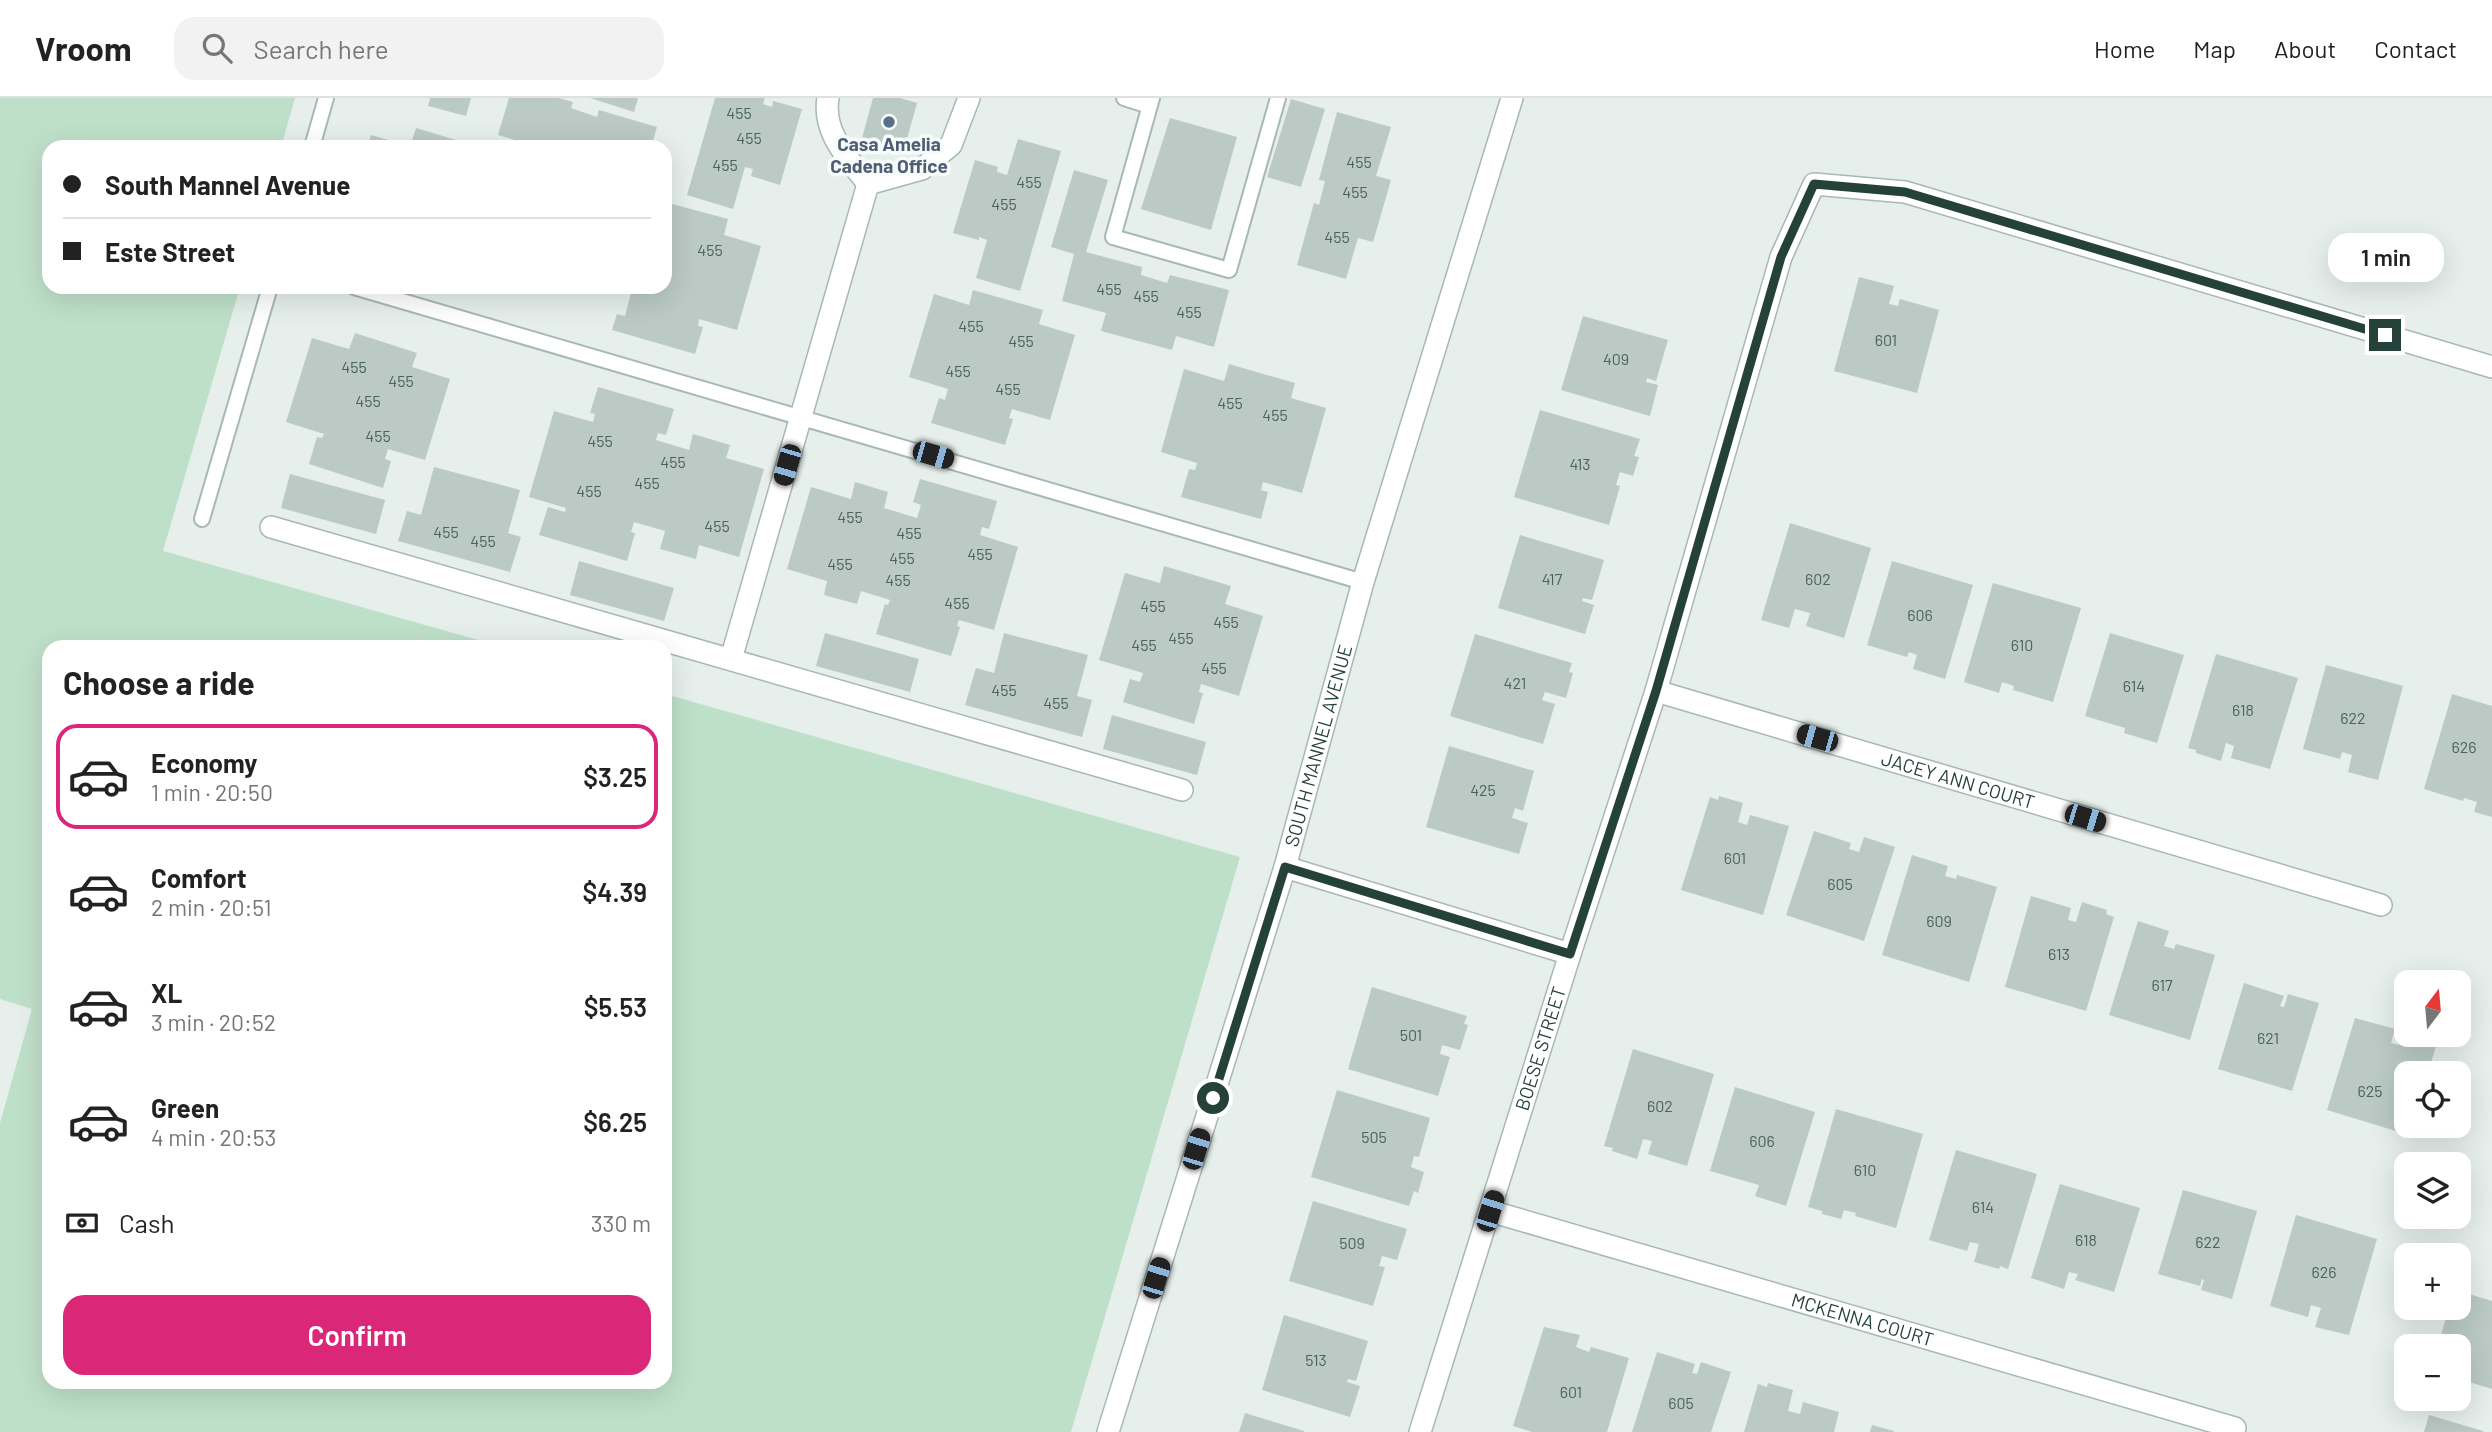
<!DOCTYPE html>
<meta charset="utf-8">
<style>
body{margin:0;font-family:Barlow,sans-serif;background:#f2f2f2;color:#222;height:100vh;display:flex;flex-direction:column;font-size:26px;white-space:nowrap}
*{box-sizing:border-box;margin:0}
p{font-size:23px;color:#767676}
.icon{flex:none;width:38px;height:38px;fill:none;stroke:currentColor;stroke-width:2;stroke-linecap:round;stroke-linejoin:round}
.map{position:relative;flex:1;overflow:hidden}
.sheet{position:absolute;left:42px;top:542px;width:630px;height:749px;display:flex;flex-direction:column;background:#fff;border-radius:21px;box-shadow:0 7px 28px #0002}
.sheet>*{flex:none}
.banner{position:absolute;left:42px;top:42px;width:630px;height:154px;border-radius:21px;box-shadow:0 7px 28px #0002;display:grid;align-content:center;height:154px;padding:0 21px;background:#fff}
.needle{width:46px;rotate:16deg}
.buttons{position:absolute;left:2394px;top:872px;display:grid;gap:14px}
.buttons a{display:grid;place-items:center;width:77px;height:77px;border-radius:14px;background:#fff;box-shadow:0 7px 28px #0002;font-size:35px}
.end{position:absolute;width:32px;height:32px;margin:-16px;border:9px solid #24423a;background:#fff;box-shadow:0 0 0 4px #fff}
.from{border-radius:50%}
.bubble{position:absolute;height:49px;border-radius:21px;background:#fff;box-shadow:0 7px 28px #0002;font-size:23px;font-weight:600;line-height:49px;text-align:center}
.car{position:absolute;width:21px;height:42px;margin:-21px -10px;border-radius:9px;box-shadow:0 0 5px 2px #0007;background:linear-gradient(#222 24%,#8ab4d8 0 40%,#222 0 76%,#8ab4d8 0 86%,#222 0)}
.banner b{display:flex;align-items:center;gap:24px;height:66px;font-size:26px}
.banner b+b{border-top:2px solid #e0e0e0}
.banner i{width:18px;height:18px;background:#222}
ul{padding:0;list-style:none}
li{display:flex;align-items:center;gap:21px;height:105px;margin:0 14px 10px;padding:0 7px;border:4px solid transparent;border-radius:21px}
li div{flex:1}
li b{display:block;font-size:26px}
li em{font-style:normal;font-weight:600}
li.current{border-color:#db2777}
li>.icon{width:63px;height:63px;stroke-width:1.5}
h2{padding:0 21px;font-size:32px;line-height:84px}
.pay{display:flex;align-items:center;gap:18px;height:77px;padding:0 21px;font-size:26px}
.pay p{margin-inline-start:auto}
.primary-button{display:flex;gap:14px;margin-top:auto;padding:14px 21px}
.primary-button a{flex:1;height:80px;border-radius:21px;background:#db2777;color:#fff;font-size:28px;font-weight:600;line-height:80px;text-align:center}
header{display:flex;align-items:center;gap:42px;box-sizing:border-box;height:98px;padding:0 35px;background:#fff;border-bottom:2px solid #e0e0e0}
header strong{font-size:33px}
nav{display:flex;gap:38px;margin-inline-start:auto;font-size:24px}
.search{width:490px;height:63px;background:#f2f2f2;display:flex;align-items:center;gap:18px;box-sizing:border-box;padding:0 24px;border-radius:21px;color:#767676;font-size:26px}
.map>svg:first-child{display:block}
.green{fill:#bfe0c8}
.building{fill:#bbcac4}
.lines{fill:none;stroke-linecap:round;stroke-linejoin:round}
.service-casing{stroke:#a8b8b2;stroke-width:18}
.minor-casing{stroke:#a8b8b2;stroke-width:24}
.service{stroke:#fff;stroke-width:14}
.minor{stroke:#fff;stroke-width:21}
.route{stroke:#24423a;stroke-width:9}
.service-dot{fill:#5c6f8a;stroke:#f7fbf9;stroke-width:2.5}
.labels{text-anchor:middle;stroke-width:7;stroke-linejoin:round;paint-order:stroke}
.number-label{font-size:16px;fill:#4a645c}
.service-label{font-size:19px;font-weight:bold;fill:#4e5e75;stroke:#f7fbf9}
.street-label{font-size:19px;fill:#24423a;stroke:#f7fbf9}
</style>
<header>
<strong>Vroom</strong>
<div class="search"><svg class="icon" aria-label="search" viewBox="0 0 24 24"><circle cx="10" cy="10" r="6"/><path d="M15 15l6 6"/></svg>Search here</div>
<nav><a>Home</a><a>Map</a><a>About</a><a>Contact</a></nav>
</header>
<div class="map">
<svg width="2492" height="1334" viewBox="0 0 2492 1334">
<rect width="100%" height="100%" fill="#e6efeb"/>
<!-- green -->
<path class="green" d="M0,0H295L281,49H49V189H240L163,453L503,549L49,550V1284H665V596L1240,759L1071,1334H0V1025L32,911L0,901Z"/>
<!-- building -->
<g class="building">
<path d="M430,0H471L466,18L428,8Z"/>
<path d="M509,0H559L573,4L571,10L597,19L599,12L657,29L651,49H539L498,37Z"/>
<path d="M590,0H638L634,14Z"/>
<path d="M715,0H765L763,6L772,9L773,3L802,11L780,87L751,78L753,71L745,69L733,111L687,97Z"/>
<path d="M873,0H900L917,5L903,55L861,44Z"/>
<path d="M1291,1L1325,11L1301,89L1267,79Z"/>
<path d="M1337,14L1391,29L1376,78L1391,82L1373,144L1358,140L1346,181L1297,167L1314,105L1319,107L1325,83L1319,82Z"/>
<path d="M1170,20L1237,39L1211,132L1141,111Z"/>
<path d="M416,30L476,48V49H410Z"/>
<path d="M371,37L409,48V49H367Z"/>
<path d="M1018,41L1061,53L1020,193L976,180L987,142L979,139V142L953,135L975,62L998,69L997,74L1007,77Z"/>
<path d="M1074,72L1108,82L1086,154L1142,169L1141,177L1167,185L1170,177L1229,192L1214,249L1176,238L1172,252L1101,233L1106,215L1062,203L1074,156L1051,149Z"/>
<path d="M665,104L728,121L724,137L761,148L737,232L699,221L698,228L703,229L695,256L612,232L617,216L625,218L631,195L612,189H665Z"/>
<path d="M1859,179L1894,188L1889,206L1898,208L1900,201L1939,212L1917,295L1834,273Z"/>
<path d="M973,192L1043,212L1039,226L1075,237L1050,322L1012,311L1009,320L1013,321L1005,347L931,325L939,300L945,302L948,291L909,279L934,196L969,207Z"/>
<path d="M1583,218L1668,242L1656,283L1647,280L1646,284L1658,287L1650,318L1561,292Z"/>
<path d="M355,235L417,255L412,269L450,281L425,362L388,351L385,361L391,363L383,390L309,366L317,339L322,340L324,336L286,324L312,240L349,251Z"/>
<path d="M1229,266L1295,285L1291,300L1326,310L1302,395L1263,384L1261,392L1268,394L1261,421L1181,399L1189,371L1195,372L1197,365L1161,354L1184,271L1224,283Z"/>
<path d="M598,289L674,311L666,337L658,335L656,342L689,352L693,336L730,347L726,360L764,371L739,459L699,447L696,461L660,451L665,433L634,424L631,434L635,435L627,463L539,437L548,409L565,414L566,410L529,399L554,313L593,324L595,316L590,315Z"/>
<path d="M1540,312L1640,341L1634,358L1639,359L1633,378L1620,374L1616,387L1620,388L1609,427L1514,399Z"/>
<path d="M434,369L520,392L508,435L521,439L510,474L398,443L407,413L421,417Z"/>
<path d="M290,376L385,402L376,436L281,410Z"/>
<path d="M920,381L997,403L989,431L982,429L980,437L1018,449L994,532L959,522L957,528L960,529L951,558L876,536L885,506L888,507L890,502L861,493L857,506L824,497L827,483L787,471L811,389L851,401L855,384L888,394L884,410L917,420L921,407L913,404Z"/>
<path d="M1790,425L1871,450L1844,540L1806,528L1810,515L1795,511L1789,530L1761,522Z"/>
<path d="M1520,437L1604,462L1592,502L1583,500L1582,503L1594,507L1585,536L1498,510Z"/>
<path d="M579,463L674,490L664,523L570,497Z"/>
<path d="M1892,463L1973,487L1945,581L1913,571L1917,557L1909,554L1907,559L1867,547Z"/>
<path d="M1164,468L1231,488L1225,506L1263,518L1239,598L1201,586L1199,594L1203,595L1194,626L1123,604L1130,581L1140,584L1143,575L1099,562L1125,475L1160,485Z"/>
<path d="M1993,485L2081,510L2053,604L2013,592L2014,588L2002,584L1999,595L1964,584Z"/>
<path d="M825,535L919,561L910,594L816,568Z"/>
<path d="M1004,535L1088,557L1077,598L1092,602L1082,639L965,607L976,570L994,575Z"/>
<path d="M2110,535L2184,557L2157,645L2124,635L2125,630L2085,618Z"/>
<path d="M1475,536L1572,565L1569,574L1573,575L1566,600L1545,594L1542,602L1555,606L1543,646L1450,618Z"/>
<path d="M2216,556L2298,580L2270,671L2231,660L2234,648L2226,645L2221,663L2196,655V652L2188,650Z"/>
<path d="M2326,567L2403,588L2378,682L2348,674L2352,657L2342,654L2340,661L2303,651Z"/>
<path d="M2452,596L2492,608V719L2474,714L2477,704L2464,700L2463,703L2424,691Z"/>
<path d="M1112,617L1206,644L1197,677L1103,651Z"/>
<path d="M1449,648L1534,673L1523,713L1515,710L1512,720L1528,725L1519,756L1426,729Z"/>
<path d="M1719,698L1743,705L1738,724L1747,727L1750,717L1789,728L1763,817L1681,792L1710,699L1718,702Z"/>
<path d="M1814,733L1851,745L1849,751L1859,754L1864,739L1895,749L1864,843L1786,817Z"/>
<path d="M1912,757L1948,768L1945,778L1956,781L1957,777L1997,789L1969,884L1882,857Z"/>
<path d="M2031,798L2071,810L2068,822L2076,824L2082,804L2107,812L2106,816L2114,819L2086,913L2005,889Z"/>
<path d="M2138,823L2169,833L2164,848L2174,851L2176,846L2215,857L2190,942L2109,917Z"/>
<path d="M2244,885L2284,898L2280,908L2284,909L2288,896L2319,905L2292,993L2218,971Z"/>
<path d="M1372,889L1467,918L1464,926L1468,927L1460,952L1442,947L1440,956L1450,959L1438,998L1348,971Z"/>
<path d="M2355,920L2395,931L2391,945L2399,947L2406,925V936H2431L2430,939L2438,941L2428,975H2406V1027H2412L2409,1037L2327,1012Z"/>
<path d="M1633,951L1714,976L1687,1068L1648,1056L1652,1043L1643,1041L1637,1061L1612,1053L1613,1050L1604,1048Z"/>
<path d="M1735,989L1815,1014L1786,1108L1755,1098L1759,1087L1710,1073Z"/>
<path d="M1337,992L1430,1020L1419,1059L1414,1058L1411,1069L1424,1074L1418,1095L1414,1093L1409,1108L1311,1079Z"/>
<path d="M1836,1011L1923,1036L1896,1130L1855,1118L1856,1115L1844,1112L1841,1121L1822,1116V1113L1808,1109Z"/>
<path d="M1956,1052L2037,1076L2008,1171L2000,1168L1999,1171L1974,1164L1979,1146L1970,1144L1967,1153L1929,1142Z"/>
<path d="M2060,1086L2140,1110L2114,1194L2075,1182L2078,1176L2069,1174L2064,1191L2031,1180Z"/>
<path d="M2183,1092L2257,1113L2232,1201L2201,1192L2204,1182L2202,1181L2200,1188L2158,1176Z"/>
<path d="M1313,1103L1407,1131L1397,1162L1382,1158L1379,1168L1385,1169L1373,1208L1289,1183Z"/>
<path d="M2296,1117L2377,1141L2349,1237L2315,1229L2321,1210L2311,1207L2308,1219L2270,1208Z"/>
<path d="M2459,1193L2492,1203V1291L2459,1281V1248H2438L2449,1209H2459Z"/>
<path d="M1284,1217L1368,1243L1356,1283L1348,1281L1347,1284L1360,1288L1350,1319L1262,1292Z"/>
<path d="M1544,1229L1580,1237L1576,1249L1589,1254L1591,1249L1629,1260L1607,1334H1532L1513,1328Z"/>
<path d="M1657,1254L1695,1266L1692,1275L1697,1276L1701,1264L1731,1274L1711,1334H1632Z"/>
<path d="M1768,1285L1793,1292L1788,1313L1800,1316L1803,1304L1839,1314L1834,1334H1744L1758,1286L1767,1289Z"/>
<path d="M1245,1315L1304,1333V1334H1239Z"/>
<path d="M2429,1317L2483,1333V1334H2424Z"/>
<path d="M1872,1327L1894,1333V1334H1870Z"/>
</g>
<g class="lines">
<defs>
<g id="service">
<path d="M1124,0L1149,8"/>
<path d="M1152,0L1113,139L1229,172L1278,0"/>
<path d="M312,49L326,0"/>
<path d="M354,189L1363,484"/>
<path d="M202,421L270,189"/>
</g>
<g id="minor">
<path d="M828,0C822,35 849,61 868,86L922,71L951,47L969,0"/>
<path d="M271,429L1182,692"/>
<path d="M731,561L868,86"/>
<path id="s1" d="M1656,593L2381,807"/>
<path d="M1285,769L1570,856"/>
<path id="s2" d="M1490,1113L2235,1330"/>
<path id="s3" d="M1108,1334L1285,769L1363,484L1512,0"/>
<path id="s4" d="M1420,1334L1570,856L1656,593L1781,159L1814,86L1905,94L2492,269"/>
</g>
</defs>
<!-- service casing -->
<use href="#service" class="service-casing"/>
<!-- minor casing -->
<use href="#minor" class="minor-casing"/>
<!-- service -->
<use href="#service" class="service"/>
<!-- minor -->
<use href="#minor" class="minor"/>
</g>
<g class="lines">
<!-- route -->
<path class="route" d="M1213,1000L1285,769L1570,856L1656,593L1781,159L1814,86L1905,94L2385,237"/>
</g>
<!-- markers -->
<circle class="service-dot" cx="889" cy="24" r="7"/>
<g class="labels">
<!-- number labels -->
<g class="number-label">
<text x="739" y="21">455</text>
<text x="749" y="46">455</text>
<text x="1359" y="70">455</text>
<text x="725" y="73">455</text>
<text x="1029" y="90">455</text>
<text x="1355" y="100">455</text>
<text x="1004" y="112">455</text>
<text x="1337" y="145">455</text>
<text x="710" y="158">455</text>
<text x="1109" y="197">455</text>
<text x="1146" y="204">455</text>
<text x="1189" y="220">455</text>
<text x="971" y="234">455</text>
<text x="1886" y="248">601</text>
<text x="1021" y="249">455</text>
<text x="1616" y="267">409</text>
<text x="354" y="275">455</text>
<text x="958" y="279">455</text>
<text x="401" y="289">455</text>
<text x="1008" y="297">455</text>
<text x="368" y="309">455</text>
<text x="1230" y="311">455</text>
<text x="1275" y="323">455</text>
<text x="378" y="344">455</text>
<text x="600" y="349">455</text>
<text x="673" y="370">455</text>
<text x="1580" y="372">413</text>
<text x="647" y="391">455</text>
<text x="589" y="399">455</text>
<text x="850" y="425">455</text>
<text x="717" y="434">455</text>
<text x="446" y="440">455</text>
<text x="909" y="441">455</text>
<text x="483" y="449">455</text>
<text x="980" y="462">455</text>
<text x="902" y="466">455</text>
<text x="840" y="472">455</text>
<text x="1552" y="487">417</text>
<text x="1818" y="487">602</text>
<text x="898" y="488">455</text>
<text x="957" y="511">455</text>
<text x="1153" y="514">455</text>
<text x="1920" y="523">606</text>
<text x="1226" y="530">455</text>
<text x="1181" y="546">455</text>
<text x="1144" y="553">455</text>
<text x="2022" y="553">610</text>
<text x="1214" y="576">455</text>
<text x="1515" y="591">421</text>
<text x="2134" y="594">614</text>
<text x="1004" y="598">455</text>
<text x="1056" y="611">455</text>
<text x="2243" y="618">618</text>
<text x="2353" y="626">622</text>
<text x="2464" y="655">626</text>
<text x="1483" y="698">425</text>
<text x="1735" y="766">601</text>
<text x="1840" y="792">605</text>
<text x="1939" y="829">609</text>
<text x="2059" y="862">613</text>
<text x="2162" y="893">617</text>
<text x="1411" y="943">501</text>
<text x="2268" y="946">621</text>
<text x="2370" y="999">625</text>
<text x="1660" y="1014">602</text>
<text x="1374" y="1045">505</text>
<text x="1762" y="1049">606</text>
<text x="1865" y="1078">610</text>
<text x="1983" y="1115">614</text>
<text x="2086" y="1148">618</text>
<text x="2208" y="1150">622</text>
<text x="1352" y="1151">509</text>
<text x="2324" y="1180">626</text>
<text x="1316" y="1268">513</text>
<text x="1571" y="1300">601</text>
<text x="1681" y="1311">605</text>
</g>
<!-- service labels -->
<g class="service-label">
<text x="889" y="53">Casa Amelia<tspan x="889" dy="22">Cadena Office</tspan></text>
</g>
<!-- street labels -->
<g class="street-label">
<text dy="7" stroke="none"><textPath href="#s3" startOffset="718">SOUTH MANNEL AVENUE</textPath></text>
<text dy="7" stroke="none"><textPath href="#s1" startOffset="315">JACEY ANN COURT</textPath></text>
<text dy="7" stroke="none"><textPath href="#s4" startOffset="402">BOESE STREET</textPath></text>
<text dy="7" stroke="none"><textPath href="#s2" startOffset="388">MCKENNA COURT</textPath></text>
</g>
</g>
</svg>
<div class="buttons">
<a><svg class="needle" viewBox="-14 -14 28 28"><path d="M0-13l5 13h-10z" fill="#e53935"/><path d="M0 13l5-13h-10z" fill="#767676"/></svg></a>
<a><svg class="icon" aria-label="locate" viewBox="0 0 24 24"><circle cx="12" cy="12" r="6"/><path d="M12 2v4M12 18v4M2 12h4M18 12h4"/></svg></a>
<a><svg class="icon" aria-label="layers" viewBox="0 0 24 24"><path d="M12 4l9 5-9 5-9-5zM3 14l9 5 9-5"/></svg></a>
<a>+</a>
<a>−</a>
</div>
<i class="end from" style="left:1213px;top:1000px"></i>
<i class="end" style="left:2385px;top:237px"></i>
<div class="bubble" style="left:2328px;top:135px;width:116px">1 min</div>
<i class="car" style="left:933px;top:357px;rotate:106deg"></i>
<i class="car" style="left:787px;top:367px;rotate:196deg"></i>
<i class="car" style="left:1817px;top:640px;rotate:286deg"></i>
<i class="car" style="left:2085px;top:720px;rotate:107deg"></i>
<i class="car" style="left:1196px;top:1051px;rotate:17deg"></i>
<i class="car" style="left:1490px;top:1113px;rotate:17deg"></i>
<i class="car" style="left:1156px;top:1180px;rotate:17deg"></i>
<div class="banner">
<b><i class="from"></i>South Mannel Avenue</b>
<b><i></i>Este Street</b>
</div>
<section class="sheet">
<h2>Choose a ride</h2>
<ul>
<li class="current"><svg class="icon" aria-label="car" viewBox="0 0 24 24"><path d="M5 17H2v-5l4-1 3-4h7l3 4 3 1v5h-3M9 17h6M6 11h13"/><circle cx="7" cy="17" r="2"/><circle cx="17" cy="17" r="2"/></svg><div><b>Economy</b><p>1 min · 20:50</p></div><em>$3.25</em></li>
<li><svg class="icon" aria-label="car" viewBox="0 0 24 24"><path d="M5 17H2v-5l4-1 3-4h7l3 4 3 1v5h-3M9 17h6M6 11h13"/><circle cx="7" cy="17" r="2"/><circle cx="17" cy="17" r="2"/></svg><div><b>Comfort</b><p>2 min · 20:51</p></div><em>$4.39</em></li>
<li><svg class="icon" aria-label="car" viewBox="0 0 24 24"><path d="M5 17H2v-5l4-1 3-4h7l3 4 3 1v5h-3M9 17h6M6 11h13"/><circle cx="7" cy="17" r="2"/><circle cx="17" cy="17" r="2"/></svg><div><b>XL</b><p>3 min · 20:52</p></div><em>$5.53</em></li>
<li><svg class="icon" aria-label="car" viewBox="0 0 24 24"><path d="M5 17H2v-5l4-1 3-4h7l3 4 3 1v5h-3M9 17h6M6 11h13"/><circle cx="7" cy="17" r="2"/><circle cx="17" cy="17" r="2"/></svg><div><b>Green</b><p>4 min · 20:53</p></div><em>$6.25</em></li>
</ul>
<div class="pay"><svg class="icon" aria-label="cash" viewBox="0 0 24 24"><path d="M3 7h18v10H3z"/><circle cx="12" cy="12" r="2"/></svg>Cash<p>330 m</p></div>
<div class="primary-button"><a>Confirm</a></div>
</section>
</div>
